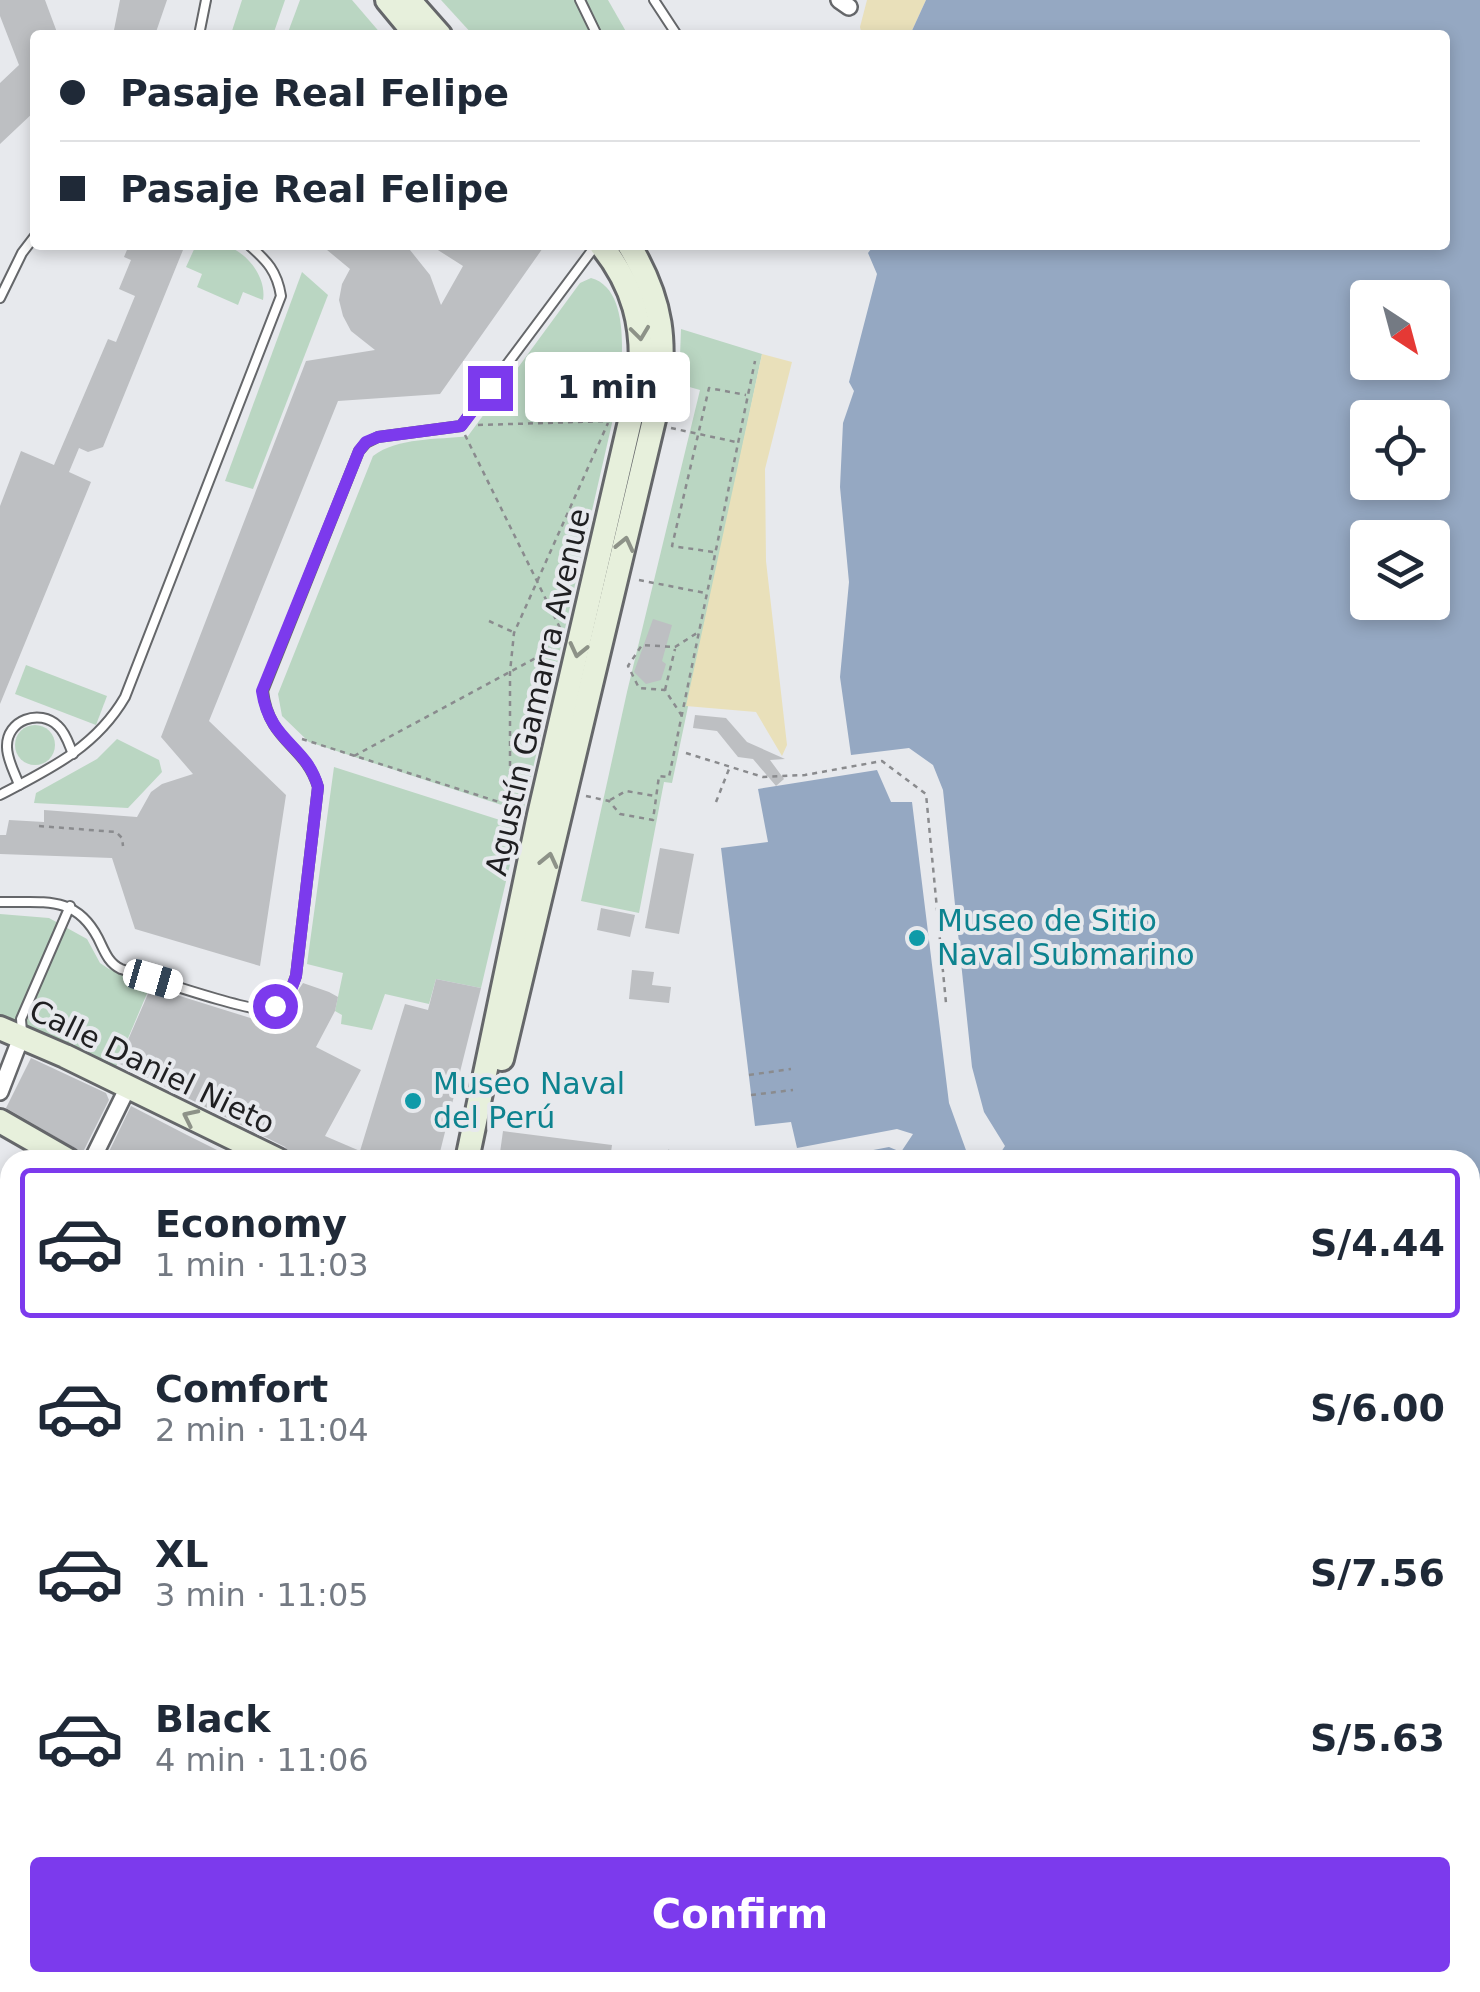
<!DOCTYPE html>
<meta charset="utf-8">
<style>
body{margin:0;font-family:"DejaVu Sans",sans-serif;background:#f6f6f7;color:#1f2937;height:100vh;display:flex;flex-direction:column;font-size:38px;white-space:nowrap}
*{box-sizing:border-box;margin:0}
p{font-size:32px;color:#747a83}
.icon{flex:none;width:55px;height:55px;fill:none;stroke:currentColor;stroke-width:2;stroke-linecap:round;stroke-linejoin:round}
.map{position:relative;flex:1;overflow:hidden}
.drawer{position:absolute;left:0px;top:1150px;width:1480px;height:842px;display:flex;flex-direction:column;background:#fff;border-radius:30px 30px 0 0;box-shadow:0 5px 15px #0003}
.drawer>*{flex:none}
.top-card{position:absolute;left:30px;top:30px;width:1420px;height:220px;border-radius:10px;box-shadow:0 5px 15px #0003;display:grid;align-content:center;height:220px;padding:0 30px;background:#fff}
.needle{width:65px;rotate:144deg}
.controls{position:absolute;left:1350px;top:280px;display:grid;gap:20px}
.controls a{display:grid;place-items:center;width:100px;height:100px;border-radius:10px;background:#fff;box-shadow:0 5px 15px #0003;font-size:50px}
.end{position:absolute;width:45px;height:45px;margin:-22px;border:12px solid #7c3aed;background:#fff;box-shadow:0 0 0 5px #fff}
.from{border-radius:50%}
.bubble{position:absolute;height:70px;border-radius:10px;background:#fff;box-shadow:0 5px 15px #0003;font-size:32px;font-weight:600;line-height:70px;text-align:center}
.car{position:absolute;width:30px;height:60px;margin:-30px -15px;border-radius:12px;box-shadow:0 0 8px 2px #0007;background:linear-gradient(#fff 24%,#345 0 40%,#fff 0 76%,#345 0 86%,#fff 0)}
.top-card b{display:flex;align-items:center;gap:35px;height:95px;font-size:38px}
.top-card b+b{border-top:2px solid #e0e1e3}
.top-card i{width:25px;height:25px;background:#1f2937}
ul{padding:18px 0 0;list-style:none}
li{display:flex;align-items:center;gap:30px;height:150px;margin:0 20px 15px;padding:0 10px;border:5px solid transparent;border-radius:10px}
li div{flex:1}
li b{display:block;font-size:38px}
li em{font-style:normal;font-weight:600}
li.active{border-color:#7c3aed}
li>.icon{width:90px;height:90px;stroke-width:1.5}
.cta{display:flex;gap:20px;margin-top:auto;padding:20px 30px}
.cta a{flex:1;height:115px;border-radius:10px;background:#7c3aed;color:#fff;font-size:40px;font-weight:600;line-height:115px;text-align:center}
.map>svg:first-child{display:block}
.industrial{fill:#f1d7de}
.green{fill:#bad6c2}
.sand{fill:#e9e0ba}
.water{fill:#95a8c2;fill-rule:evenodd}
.building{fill:#bdbfc2}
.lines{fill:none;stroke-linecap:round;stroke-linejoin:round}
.lane-casing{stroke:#65676a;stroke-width:12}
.street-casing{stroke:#65676a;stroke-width:20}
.secondary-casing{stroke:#65676a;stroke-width:28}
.path{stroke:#8a8b8e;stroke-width:2.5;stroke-dasharray:5 5;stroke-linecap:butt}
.lane{stroke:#fff;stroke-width:8}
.street{stroke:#fff;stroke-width:15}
.secondary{stroke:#e7f0dc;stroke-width:22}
.oneway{stroke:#8d9288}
.route{stroke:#7c3aed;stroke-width:12}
.culture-dot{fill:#0f9aa8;stroke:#e7e9ed;stroke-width:4}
.labels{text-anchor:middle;stroke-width:8;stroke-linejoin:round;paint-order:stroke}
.street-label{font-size:30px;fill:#1f1f21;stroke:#e7e9ed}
.culture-label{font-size:30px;fill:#0d838f;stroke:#e7e9ed;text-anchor:start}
</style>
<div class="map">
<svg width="1480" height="1992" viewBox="0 0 1480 1992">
<rect width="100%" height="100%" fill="#e7e9ed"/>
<!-- industrial -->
<path class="industrial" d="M1480,1684V1992H163L166,1982H1470V1685Z"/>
<!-- green -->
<g class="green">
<path d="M242,0H285L273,35L231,34Z"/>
<path d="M300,0H352L382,35H287Z"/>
<path d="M441,0H608L628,35H473Z"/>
<path d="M196,245C204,245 213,244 221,245C245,248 267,277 263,300L243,292L238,305L197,287L202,274L186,267Z"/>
<path d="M302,272L328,295L253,489L225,481Z"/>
<path d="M591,278C632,289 622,365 618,397L523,812L309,742L282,716L278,694L373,456C398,437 437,440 468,436L580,283Z"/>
<path d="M681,329L762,354L672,783L664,782L639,913L581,901L627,692L700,390L679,384Z"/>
<path d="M26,665L107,696L96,725L15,694Z"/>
<circle cx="35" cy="745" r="20"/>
<path d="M117,739L159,760L162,772L128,808L34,803L36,793L97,759Z"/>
<path d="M334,767L519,826L481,988L436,979L429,1004L385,994L372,1030L341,1024L342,1015L335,1011L343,973L307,964Z"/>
<path d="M0,914L49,918L87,939L100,963L109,969L151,984L115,1069L31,1027L0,1020Z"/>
</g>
<!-- sand -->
<g class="sand">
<path d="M867,0H926L910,35H862L860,27Z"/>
<path d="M762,354L792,362L765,469L766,561L787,745L782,756L756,712L686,706Z"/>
</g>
<!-- water -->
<path class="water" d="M926,0H1480V1684L1470,1685V1160H821L889,1147L901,1152L913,1134L897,1129L797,1148L791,1122L755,1126L721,848L768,842L758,789L877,770L891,802H912L949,1103L967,1153L997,1158L1005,1146L984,1112L972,1067L943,790L933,765L909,748L851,755L840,677L849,582L840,487L843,423L854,391L849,382L877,274L868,253L874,245H1445V35H910ZM1368,298H1432V362H1368ZM1368,418H1432V482H1368ZM1368,538H1432V602H1368Z"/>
<!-- building -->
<g class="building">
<path d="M0,0H45L58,35H35V111L0,144V83L19,65L0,16Z"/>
<path d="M120,0H167L155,35H113Z"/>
<path d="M129,245H185L103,447L88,452L79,448L69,472L91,482L0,704V506L21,451L54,465L108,339L116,342L135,296L119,289L131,260L124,257Z"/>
<path d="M321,245H406L430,275L441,305L463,266L430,245H545L440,394L338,401L209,721L286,795L260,966L135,929L112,858L0,854V835H6L9,820L44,822V810L137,817L151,792L162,784L193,774L161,737L306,361L375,350L351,331L343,316L339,300L342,284L350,269Z"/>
<path d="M653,619L672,625L662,661L666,664L661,680L646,684L634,672Z"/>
<path d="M695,715L726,718L747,742L785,759L770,760L784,779L776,786L753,759L738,757L717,731L693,728Z"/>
<path d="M660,848L694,854L679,934L645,928Z"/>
<path d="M601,908L635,915L630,937L597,930Z"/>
<path d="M632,970L654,972L652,985L671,987L669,1003L629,999Z"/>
<path d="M436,979L481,988L438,1160H293L285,1147L118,1063L151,987L260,1021L287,1007L303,983L329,992L338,997L335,1011L316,1047L361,1070L325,1136L360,1151L405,1004L428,1010Z"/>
<path d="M31,1058L106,1093L109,1100L84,1150L80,1151L6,1108Z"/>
<path d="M131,1106L187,1135L237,1160H105Z"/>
<path d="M503,1131L612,1145L610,1160H499Z"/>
</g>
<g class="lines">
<defs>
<g id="lane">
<path d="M580,0L597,35"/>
<path d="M654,0L677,35"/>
<path d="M199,35L206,0"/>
<path d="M0,298L22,253L35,236"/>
<path d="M19,785C15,773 7,760 7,747C6,720 40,708 58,726C66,733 69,745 73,754"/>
<path d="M0,795C50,769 96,747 125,697L281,296C277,271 267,261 249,245"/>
<path d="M0,902C43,903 75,894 98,938C104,950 108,963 121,969C145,976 249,1012 265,1009C283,1006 291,991 296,976L318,787C305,744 269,743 263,691L359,451L366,443L378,437L461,426L596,245"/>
<path d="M22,1032L21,1019L70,906"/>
<path d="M1470,1810H1480"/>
<path d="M1470,1914L1480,1915"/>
<path d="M133,1992L136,1982"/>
<path d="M387,1992L388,1982"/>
<path d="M412,1992L413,1982"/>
<path d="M645,1992L646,1982"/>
</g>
<g id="street">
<path d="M839,0L849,7"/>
<path d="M0,1092L22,1035"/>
<path d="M92,1160L128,1087"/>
<path d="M0,1327L10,1310"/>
<path d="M0,1519L10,1521"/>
<path d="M0,1612H10"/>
<path d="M0,1671L10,1672"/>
<path d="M0,1842L10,1845"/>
</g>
<g id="secondary">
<path d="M387,0L416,35"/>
<path d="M409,0L440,35"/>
<path d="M0,1028L65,1056L278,1160"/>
<path d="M502,1059L657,407C667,343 663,301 629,245"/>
<path d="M0,1121L68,1160"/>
<path d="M467,1160L539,815L640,378C644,326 634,286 601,245"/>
<path d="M0,1826L10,1790"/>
<path d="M74,1992L78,1982"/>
<path d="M101,1992L105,1982"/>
</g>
</defs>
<!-- lane casing -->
<use href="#lane" class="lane-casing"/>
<!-- street casing -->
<use href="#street" class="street-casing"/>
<!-- secondary casing -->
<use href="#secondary" class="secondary-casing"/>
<!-- path -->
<g class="path">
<path d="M478,425L610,421"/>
<path d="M671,428L736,442"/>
<path d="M465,435L561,630"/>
<path d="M713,552L672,546L709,388L746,395"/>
<path d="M639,580L705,593"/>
<path d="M489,621L513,632"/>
<path d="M665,690L675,649"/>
<path d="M682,716L665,690L639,688L628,666L642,645L675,647L697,633"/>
<path d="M302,739L518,808"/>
<path d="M686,753L763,777L805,775L882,761L926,794L946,1003"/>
<path d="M354,756L558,646"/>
<path d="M586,796L609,801L620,814L653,820L659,776L669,777L755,361"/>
<path d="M610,800L626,791L655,796"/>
<path d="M716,802L729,769"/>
<path d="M510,806V672L514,633L608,423"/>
<path d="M39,826L116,832L122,838L123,846"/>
<path d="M749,1075L791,1069"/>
<path d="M751,1095L793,1090"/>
<path d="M666,1160L667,1151L741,1160"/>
<path d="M0,1562L10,1561"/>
<path d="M0,1589L10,1588"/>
</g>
<!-- lane -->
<use href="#lane" class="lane"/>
<!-- street -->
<use href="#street" class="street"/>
<!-- secondary -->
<use href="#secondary" class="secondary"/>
</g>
<!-- one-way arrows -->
<defs><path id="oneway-chevron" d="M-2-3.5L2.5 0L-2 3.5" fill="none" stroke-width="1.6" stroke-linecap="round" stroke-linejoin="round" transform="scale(2.5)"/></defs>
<g class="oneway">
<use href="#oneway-chevron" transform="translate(640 333) rotate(83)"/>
<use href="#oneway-chevron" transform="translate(625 544) rotate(-77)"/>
<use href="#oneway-chevron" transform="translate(578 650) rotate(103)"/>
<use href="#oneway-chevron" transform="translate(549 860) rotate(-77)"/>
<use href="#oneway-chevron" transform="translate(190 1117) rotate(-154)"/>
</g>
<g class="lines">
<!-- route -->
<path class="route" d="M275,1006L291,990L296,976L318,787C306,744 270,743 262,691L359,451L366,442L378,437L461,426L490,388"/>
</g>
<!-- markers -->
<g class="culture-dot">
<circle cx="917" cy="938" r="10"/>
<circle cx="413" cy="1101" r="10"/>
</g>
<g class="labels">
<!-- street labels -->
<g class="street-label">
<text transform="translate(538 692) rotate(-77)" y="10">Agustín Gamarra Avenue</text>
<text transform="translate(152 1067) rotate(26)" y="10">Calle Daniel Nieto</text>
</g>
<!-- culture labels -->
<g class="culture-label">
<text x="937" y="931">Museo de Sitio<tspan x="937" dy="34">Naval Submarino</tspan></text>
<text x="433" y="1094">Museo Naval<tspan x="433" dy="34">del Perú</tspan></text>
</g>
</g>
</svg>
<div class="controls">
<a><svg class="needle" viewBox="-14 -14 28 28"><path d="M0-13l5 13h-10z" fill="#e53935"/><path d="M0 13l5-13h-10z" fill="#747a83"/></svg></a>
<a><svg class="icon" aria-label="locate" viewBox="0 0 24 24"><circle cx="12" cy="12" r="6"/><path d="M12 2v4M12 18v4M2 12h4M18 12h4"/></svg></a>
<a><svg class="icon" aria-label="layers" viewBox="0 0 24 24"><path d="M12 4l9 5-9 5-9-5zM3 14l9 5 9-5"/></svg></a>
</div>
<i class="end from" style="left:275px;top:1006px"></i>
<i class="end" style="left:490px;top:388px"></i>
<div class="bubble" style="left:525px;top:352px;width:165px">1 min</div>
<i class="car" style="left:153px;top:979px;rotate:106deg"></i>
<div class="top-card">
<b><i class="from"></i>Pasaje Real Felipe</b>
<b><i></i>Pasaje Real Felipe</b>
</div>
<section class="drawer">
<ul>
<li class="active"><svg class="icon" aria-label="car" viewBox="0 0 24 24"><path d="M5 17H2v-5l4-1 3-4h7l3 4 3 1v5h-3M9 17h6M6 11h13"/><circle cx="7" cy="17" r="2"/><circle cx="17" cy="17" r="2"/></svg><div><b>Economy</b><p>1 min · 11:03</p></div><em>S/4.44</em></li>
<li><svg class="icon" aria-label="car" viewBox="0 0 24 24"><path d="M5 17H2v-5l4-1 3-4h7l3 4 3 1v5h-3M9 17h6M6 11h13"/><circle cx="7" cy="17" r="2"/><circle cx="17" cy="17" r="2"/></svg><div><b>Comfort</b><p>2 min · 11:04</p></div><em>S/6.00</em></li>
<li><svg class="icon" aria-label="car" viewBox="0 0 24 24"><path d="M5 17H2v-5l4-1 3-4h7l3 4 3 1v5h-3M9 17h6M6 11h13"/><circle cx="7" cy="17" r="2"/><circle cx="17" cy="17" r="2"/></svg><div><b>XL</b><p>3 min · 11:05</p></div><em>S/7.56</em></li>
<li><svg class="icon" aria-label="car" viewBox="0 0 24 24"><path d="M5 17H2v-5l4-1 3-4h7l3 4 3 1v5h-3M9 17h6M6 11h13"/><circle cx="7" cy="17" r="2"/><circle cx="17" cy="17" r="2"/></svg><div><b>Black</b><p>4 min · 11:06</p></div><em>S/5.63</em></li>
</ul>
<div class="cta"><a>Confirm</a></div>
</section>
</div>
